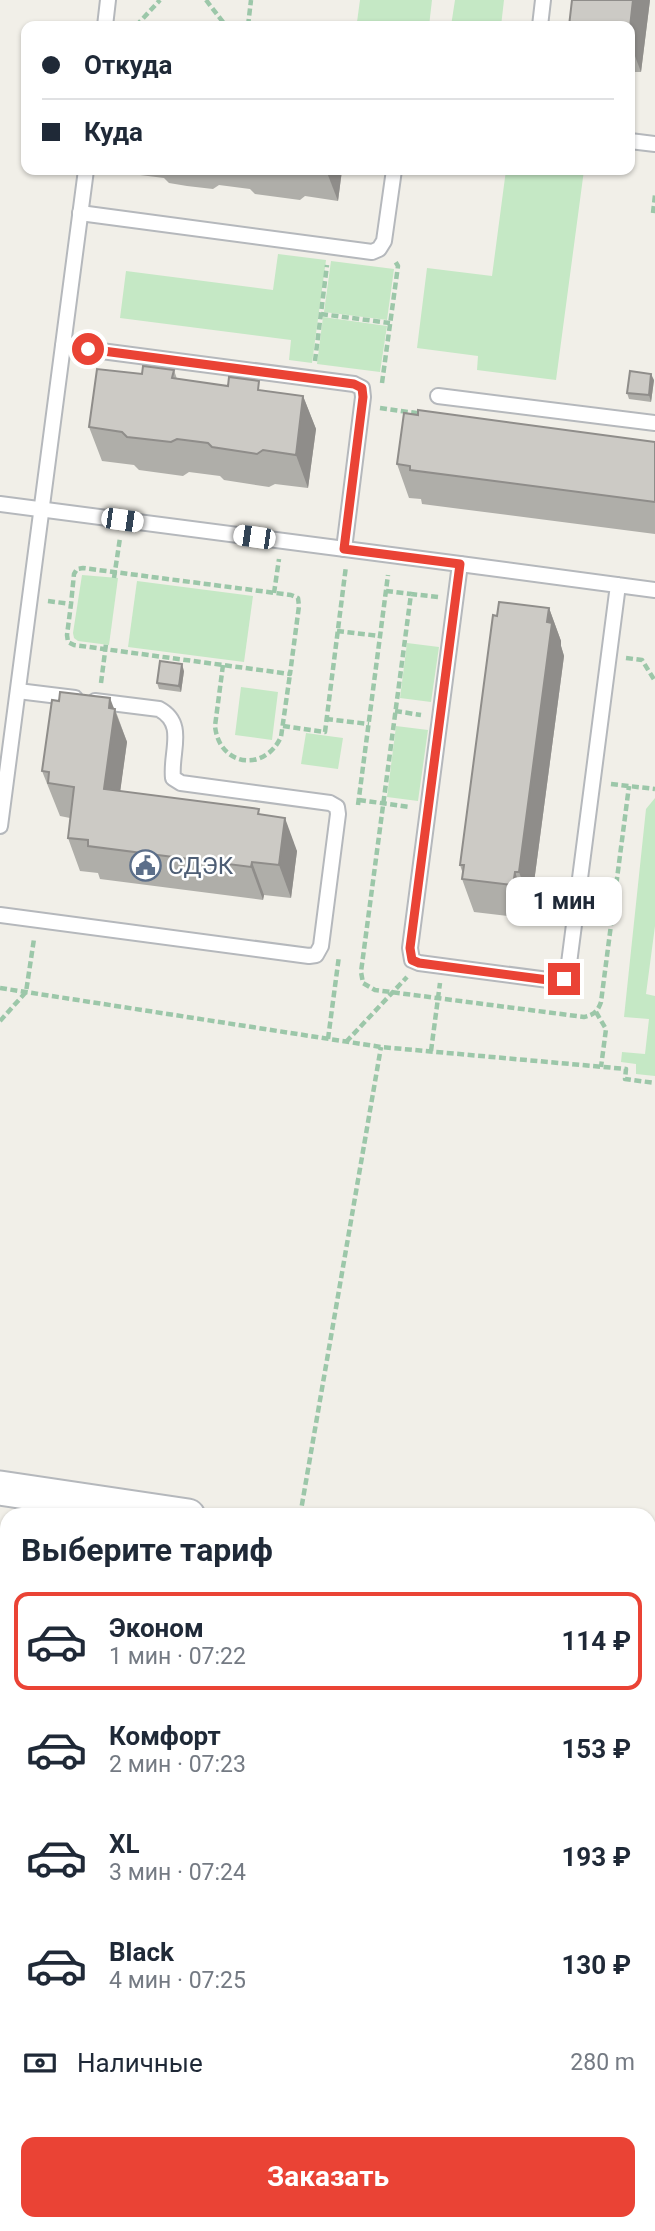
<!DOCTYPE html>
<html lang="ru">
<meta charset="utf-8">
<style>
body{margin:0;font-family:Roboto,sans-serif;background:#f2f2f3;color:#1f2937;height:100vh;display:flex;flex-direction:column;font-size:26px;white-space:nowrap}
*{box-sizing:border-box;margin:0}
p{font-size:23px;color:#747a83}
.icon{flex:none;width:38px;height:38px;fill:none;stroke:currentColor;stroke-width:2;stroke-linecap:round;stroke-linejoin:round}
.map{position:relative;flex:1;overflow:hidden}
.details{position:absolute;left:0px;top:1508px;width:656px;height:723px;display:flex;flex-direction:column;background:#fff;border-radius:21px 21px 0 0;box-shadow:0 2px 5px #0004}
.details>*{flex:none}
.banner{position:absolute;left:21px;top:21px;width:614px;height:154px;border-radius:14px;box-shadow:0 2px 5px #0004;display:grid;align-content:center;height:154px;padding:0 21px;background:#fff}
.end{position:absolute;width:32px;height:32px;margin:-16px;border:9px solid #ea4335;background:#fff;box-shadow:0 0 0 4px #fff}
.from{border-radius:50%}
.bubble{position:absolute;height:49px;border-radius:14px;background:#fff;box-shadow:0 2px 5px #0004;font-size:23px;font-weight:700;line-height:49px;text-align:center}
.car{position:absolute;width:21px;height:42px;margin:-21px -10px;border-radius:9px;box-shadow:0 0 5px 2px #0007;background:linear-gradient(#fff 24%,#345 0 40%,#fff 0 76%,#345 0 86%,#fff 0)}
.banner b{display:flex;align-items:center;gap:24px;height:66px;font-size:26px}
.banner b+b{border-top:2px solid #e0e1e3}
.banner i{width:18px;height:18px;background:#1f2937}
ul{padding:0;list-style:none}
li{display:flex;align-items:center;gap:21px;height:98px;margin:0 14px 10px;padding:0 7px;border:4px solid transparent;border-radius:14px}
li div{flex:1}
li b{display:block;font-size:26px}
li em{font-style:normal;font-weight:700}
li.active{border-color:#ea4335}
li>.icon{width:63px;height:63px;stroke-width:1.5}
h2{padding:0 21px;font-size:32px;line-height:84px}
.pay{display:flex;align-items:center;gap:18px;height:77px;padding:0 21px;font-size:26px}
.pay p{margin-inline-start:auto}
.action{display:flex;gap:14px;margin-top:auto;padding:14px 21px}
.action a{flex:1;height:80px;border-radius:14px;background:#ea4335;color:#fff;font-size:28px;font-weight:700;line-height:80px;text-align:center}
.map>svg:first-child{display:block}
.green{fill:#c5e8c5}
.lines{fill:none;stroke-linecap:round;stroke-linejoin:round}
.service-casing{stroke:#b5b8bc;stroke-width:18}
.tertiary-casing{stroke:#b5b8bc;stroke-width:37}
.path{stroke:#9cc7a9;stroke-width:4.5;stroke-dasharray:7 3.5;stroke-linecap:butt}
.service{stroke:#fff;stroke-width:14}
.tertiary{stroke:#fff;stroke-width:33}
.wall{fill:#afaea9}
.shaded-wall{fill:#8f8d8a}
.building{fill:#cccac5;stroke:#8f8d8a;stroke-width:2}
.route{stroke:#ea4335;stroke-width:9}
.labels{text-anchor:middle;stroke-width:5;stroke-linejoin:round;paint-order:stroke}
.service-label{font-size:24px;fill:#4e5e75;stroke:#fff;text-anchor:start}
</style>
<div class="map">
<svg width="655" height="2231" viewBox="0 0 655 2231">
<rect width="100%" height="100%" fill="#f1efe8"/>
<!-- green -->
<g class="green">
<path d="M360,0H432L429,26H387L357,22Z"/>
<path d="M455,0H504L501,26H451Z"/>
<path d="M506,170H584L556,380L477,370L478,356L417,348L427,268L492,276Z"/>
<path d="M278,254L326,260L312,363L289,360L291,340L120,318L126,271L273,290Z"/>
<path d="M331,261L394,269L387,320L324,312Z"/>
<path d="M323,317L387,326L380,372L317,364Z"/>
<path d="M82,575L118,578L109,645L78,641L74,638L73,633Z"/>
<path d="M137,581L253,596L244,662L128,647Z"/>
<path d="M407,643L439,647L431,702L400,698Z"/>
<path d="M241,687L278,692L272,740L235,735Z"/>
<path d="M396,726L428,730L418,801L387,797Z"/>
<path d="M306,733L343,738L338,769L301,764Z"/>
<path d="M655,798V926L646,994L655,996V1076L636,1074V1064L621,1062L622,1052L645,1054L649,1019L624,1017L646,809Z"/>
<path d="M0,1563L7,1565V1668L0,1667Z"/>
<path d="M396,2224H464V2231H395Z"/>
<path d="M532,2224H645L644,2231H555L531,2228Z"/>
</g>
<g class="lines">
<defs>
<g id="service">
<path d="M105,26L108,0"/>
<path d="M540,26L543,0"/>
<path d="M630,141L655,144"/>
<path d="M80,213L372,252L379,249L384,241L394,170"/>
<path d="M63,346L354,384L362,388L363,397L344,549"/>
<path d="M438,396L655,423"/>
<path d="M0,504L460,564"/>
<path d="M618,585L568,971L563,979L556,981L419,963L412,960L410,948L460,564L655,590"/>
<path d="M18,691L75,698"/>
<path d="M0,826L86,170"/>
<path d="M0,915L309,956L316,955L321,946L338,814L337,807L330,803L181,783L173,778C170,752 187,724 159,709L95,701"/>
<path d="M0,1852L7,1853"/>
<path d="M649,1935L655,1936"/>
<path d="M0,2009L7,2010"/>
<path d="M649,2098L655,2099"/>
<path d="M190,2231L191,2224"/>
<path d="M347,2231L348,2224"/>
</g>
<g id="tertiary">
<path d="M0,1488L188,1516"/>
<path d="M649,1581L655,1582"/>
</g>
</defs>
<!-- service casing -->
<use href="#service" class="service-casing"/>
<!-- tertiary casing -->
<use href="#tertiary" class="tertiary-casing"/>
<!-- path -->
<g class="path">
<path d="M206,0L226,26"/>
<path d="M136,26L160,0"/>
<path d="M248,26L251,0"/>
<path d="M653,213L655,195"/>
<path d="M321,314L390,323"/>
<path d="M315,361L327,265"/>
<path d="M382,383L398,266L395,261"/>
<path d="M380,408L423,414"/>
<path d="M114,578L120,538"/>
<path d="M386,591L411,594"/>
<path d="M274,593L279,559"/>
<path d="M438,597L411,594L361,972L363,983L375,990L584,1017C594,1015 598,1011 601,1002L629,786"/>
<path d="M48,601L71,604L67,635L68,642L74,645L290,674L299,606L298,598L291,595L83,568L77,569L74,574L71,604"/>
<path d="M337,631L380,636"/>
<path d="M626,658L642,660L655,681"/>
<path d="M223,665L215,726C219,766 264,773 281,737L290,674"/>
<path d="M101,683L106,644"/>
<path d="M395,711L421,715"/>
<path d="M326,719L369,724"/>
<path d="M283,726L325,732L346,566"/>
<path d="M611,784L655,789"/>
<path d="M359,800L410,807"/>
<path d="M358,805L388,575"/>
<path d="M0,988L381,1047L626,1069L625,1079L655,1083"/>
<path d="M596,1012L606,1029L601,1067"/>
<path d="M0,1021L26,992L34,939"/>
<path d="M328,1039L339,956"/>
<path d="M346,1042L407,977"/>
<path d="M431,1051L440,983"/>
<path d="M300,1516L381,1047"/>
<path d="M0,1607L7,1609"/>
<path d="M0,1647L7,1641"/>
<path d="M649,1721H655"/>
<path d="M140,2231L146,2224"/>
<path d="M154,2231L155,2224"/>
<path d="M392,2231L393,2224"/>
<path d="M471,2231L472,2224"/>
<path d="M521,2231L522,2224"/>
</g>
<!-- service -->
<use href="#service" class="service"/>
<!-- tertiary -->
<use href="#tertiary" class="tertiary"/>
</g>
<!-- wall -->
<g class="wall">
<path d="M650,0L641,72H635L634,83L630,82V26Z"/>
<path d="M130,170H342L338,201L305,196L300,200L255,194L250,189L219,185L213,189L187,186L169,183L164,178L132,174Z"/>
<path d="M174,370L177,379L303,396L316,429L308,488L275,484L269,487L224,480L220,476L189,472L183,476L139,470L134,465L102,461L89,427L142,374Z"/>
<path d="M654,380L651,402L629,399L627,393Z"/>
<path d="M655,442V534L422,504L421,499L409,498L397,464Z"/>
<path d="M549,608L561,641V646L564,656L531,905H527L525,918L474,912L462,879L463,874L460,865L497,616Z"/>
<path d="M184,671L181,692L159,689L157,683Z"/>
<path d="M115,709L127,742L120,791L261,814L297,851L291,898L264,895L263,900L100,879L98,873L80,871L68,838L70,818L60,816L42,771Z"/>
<path d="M0,1866L7,1867V1960L0,1959Z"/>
<path d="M649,1951L655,1952V2046L649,2045Z"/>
<path d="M0,2193L7,2194V2220L0,2219Z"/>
</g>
<!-- shaded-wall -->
<g class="shaded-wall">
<path d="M633,0H650L641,72L630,43V27Z"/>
<path d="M630,57L635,72L634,83L630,71Z"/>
<path d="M326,170H342L338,201Z"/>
<path d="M651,374L654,380L651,402L649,395Z"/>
<path d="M303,396L316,429L308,488L296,455Z"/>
<path d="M549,608L561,641V646L564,656L531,905L519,872Z"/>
<path d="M182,664L184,671L181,692L179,686Z"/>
<path d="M110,698L127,742L116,822L104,789Z"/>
<path d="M285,818L297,851L291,898L279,865Z"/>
<path d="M252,862L264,895L263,900L251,867Z"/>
<path d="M515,872L527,905L525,918L513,885Z"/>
<path d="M281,2224H297L296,2231H280Z"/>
</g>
<!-- building -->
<g class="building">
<path d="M572,0H633L630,27L569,26Z"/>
<path d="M143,366L174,370L172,378L228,386L229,377L259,381L258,390L303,396L296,455L263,450L257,454L212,447L208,443L177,439L171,442L136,438L127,437L122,432L89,427L97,369L142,374Z"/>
<path d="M630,371L651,374L649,395L627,393Z"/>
<path d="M418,410L655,442V502L410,470V466L397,464L404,413L418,415Z"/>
<path d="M499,602L549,608L547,622L552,623L519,872H515L513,885L462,879L464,865H460L493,615L497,616Z"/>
<path d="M160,661L182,664L179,686L157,683Z"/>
<path d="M60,692L110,698L109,708L115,709L104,789L259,809L258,814L285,818L279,865L252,862L251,867L88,846V840L68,838L74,787L48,783L49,772L42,771L52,700L59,701Z"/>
<path d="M0,1866L7,1867V1928L0,1927Z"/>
<path d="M649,1951L655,1952V2015L649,2014Z"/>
<path d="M0,2193L7,2194V2214L0,2213Z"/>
<path d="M215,2224H281L280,2231H214Z"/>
</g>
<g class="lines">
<!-- route -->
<path class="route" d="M88,349L354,384L362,388L363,397L344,549L460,564L410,948L412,960L419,963L556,981L564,979"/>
</g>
<!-- icons -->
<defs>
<symbol id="civic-ring" viewBox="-11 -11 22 22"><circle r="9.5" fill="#fff" stroke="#5c6f8a" stroke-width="1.5"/><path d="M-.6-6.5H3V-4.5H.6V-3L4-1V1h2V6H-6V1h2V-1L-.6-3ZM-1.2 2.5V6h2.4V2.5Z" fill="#5c6f8a"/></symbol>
</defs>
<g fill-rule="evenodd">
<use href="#civic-ring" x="128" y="848" width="35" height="35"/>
</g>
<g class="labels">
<!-- service labels -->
<g class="service-label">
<text x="168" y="874">СДЭК</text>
</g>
</g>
</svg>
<i class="end from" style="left:88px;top:349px"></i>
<i class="end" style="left:564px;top:979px"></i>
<div class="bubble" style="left:506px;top:877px;width:116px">1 мин</div>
<i class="car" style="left:122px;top:520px;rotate:98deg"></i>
<i class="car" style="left:254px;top:537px;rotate:278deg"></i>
<div class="banner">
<b><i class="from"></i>Откуда</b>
<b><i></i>Куда</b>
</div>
<section class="details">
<h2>Выберите тариф</h2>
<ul>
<li class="active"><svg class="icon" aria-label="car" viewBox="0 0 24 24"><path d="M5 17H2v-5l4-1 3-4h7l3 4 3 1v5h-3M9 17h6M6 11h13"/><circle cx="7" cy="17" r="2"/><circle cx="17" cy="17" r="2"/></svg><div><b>Эконом</b><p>1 мин · 07:22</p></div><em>114 ₽</em></li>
<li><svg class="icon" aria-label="car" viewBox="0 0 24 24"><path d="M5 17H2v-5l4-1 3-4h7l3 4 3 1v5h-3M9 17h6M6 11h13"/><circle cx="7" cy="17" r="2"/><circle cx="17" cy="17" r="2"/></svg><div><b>Комфорт</b><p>2 мин · 07:23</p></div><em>153 ₽</em></li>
<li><svg class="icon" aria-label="car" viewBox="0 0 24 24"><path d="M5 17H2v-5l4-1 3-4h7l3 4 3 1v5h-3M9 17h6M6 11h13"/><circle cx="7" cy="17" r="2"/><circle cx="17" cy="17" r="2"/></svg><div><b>XL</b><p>3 мин · 07:24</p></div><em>193 ₽</em></li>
<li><svg class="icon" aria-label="car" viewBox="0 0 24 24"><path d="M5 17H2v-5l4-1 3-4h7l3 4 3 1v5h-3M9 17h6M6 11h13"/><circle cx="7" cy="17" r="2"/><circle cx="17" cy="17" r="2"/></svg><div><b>Black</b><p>4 мин · 07:25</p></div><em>130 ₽</em></li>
</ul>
<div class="pay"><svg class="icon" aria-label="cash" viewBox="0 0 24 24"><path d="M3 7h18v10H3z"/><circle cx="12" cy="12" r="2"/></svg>Наличные<p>280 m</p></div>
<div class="action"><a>Заказать</a></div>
</section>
</div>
